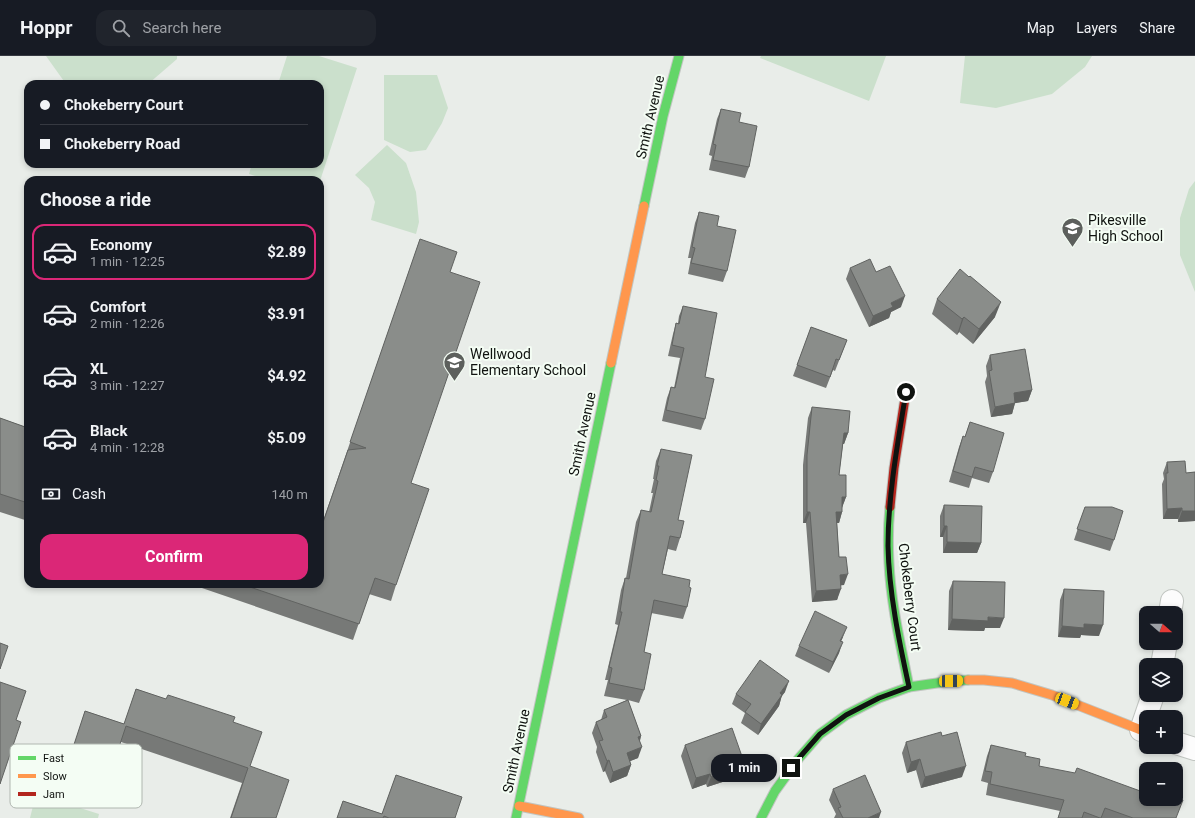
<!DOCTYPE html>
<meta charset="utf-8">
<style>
body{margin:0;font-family:Roboto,sans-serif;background:#20242c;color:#f1f3f6;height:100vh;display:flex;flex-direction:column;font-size:15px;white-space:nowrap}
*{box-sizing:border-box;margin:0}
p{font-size:13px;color:#9ea1a6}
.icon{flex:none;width:22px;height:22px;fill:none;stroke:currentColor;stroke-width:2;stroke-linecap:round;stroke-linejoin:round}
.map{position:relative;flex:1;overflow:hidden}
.details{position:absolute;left:24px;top:120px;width:300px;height:412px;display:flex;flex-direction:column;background:#171b24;border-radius:12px;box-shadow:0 2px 6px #0003}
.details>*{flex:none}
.hud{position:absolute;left:24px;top:24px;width:300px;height:88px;border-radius:12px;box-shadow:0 2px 6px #0003;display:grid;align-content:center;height:88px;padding:0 16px;background:#171b24}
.needle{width:26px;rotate:110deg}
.fabs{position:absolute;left:1139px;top:550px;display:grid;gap:8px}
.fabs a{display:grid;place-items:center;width:44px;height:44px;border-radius:8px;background:#171b24;box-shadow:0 2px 6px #0003;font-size:20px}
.end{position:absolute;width:18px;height:18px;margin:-9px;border:5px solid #101310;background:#fff;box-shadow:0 0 0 2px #fff}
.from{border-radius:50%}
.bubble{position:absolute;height:28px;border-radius:12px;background:#171b24;box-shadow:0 2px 6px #0003;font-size:13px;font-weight:700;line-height:28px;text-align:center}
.car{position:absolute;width:12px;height:24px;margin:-12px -6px;border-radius:5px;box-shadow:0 0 3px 1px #0007;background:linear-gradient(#f5c518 24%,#345 0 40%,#f5c518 0 76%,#345 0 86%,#f5c518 0)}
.hud b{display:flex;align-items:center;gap:14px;height:38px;font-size:15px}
.hud b+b{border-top:1px solid #363941}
.hud i{width:10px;height:10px;background:#f1f3f6}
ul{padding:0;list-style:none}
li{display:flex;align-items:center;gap:12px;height:56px;margin:0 8px 6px;padding:0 8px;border:2px solid transparent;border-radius:12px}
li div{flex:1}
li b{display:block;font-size:15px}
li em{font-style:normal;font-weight:700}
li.active{border-color:#db2777}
li>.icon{width:36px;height:36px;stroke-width:1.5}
h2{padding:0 16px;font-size:18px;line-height:48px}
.pay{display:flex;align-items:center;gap:10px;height:44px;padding:0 16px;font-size:15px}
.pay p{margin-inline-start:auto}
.button{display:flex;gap:8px;margin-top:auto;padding:8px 16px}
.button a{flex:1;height:46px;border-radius:12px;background:#db2777;color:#fff;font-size:16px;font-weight:700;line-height:46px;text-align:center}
header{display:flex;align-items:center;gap:24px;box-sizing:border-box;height:56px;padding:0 20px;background:#171b24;border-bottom:1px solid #363941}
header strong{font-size:19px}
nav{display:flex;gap:22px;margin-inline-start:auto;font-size:14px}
.search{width:280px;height:36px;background:#20242c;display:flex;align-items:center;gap:10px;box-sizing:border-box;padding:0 14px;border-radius:12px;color:#9ea1a6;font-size:15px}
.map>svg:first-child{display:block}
.green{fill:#cbe0cc}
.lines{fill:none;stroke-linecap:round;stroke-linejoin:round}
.street-casing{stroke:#c1c5c1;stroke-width:24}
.fast-casing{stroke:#c1c5c1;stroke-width:11}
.slow-casing{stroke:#c1c5c1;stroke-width:11}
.jam-casing{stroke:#c1c5c1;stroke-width:11}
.street{stroke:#fcfcfc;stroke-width:22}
.fast{stroke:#63d668;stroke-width:9}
.slow{stroke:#ff974d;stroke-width:9}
.jam{stroke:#b3261e;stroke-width:9}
.wall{fill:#777977}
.shaded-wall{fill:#616361}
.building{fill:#8a8d8a;stroke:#616361}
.route{stroke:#101310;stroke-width:5}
.labels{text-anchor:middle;stroke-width:4;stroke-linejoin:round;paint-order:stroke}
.street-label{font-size:14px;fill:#101310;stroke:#f4fdf4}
.poi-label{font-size:14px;fill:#101310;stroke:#f4fdf4;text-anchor:start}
.key{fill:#f4fdf4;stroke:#b0b7b0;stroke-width:1}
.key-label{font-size:11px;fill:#101310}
</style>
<header>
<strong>Hoppr</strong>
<div class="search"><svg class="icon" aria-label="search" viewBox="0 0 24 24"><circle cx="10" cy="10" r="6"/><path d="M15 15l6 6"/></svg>Search here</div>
<nav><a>Map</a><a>Layers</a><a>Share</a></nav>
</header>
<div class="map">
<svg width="1195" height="762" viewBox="0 0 1195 762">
<rect width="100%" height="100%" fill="#e9ede9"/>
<!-- green -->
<g class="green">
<path d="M46,0H177V3L148,28H66Z"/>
<path d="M287,0H319L357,12L320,125V124H268L249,118L252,108H320V28H278Z"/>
<path d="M761,0H886L869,45L760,2Z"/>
<path d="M965,0H1092L1085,11L1052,38L996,52L960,47Z"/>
<path d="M384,19H437L448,52L442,67L426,94L410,96L384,84Z"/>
<path d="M387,89L406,107L416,136L419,166L416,178L371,164L375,146L369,132L355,119Z"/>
<path d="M1195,125V236L1180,199V162L1189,133Z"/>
<path d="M36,738L99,758L98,762H30Z"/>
</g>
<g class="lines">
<defs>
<g id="street">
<path d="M1170,557L1172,545"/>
<path d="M1162,609L1166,587"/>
<path d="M1141,674L1153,639"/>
<path d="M1176,687L1195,693"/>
</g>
<g id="fast">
<path d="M644,150L663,60L679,0"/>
<path d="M890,451C888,470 888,488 889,507C891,549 901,590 909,631"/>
<path d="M516,762L611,307"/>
<path d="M761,762L775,735L799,702L820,678L846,659L879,642L909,631L951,625L968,624"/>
</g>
<g id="slow">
<path d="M611,307L644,150"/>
<path d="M968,624H984L1012,627L1052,639L1146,676"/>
<path d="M519,750L579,762"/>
</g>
<path id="jam" d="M890,451L894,412L906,336"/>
</defs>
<!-- street casing -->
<use href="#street" class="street-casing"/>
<!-- fast casing -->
<use href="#fast" class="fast-casing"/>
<!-- slow casing -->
<use href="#slow" class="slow-casing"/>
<!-- jam casing -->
<use href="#jam" class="jam-casing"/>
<!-- street -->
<use href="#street" class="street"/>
<!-- fast -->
<use href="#fast" class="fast"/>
<!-- slow -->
<use href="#slow" class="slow"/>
<!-- jam -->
<use href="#jam" class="jam"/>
</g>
<!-- wall -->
<g class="wall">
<path d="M721,53L739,66L749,111L745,122L709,114L712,100L709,99L717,63Z"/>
<path d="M699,156L717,170L727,215L723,226L688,218L691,202H688L695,167Z"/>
<path d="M420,183L450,216L411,427L396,529L391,545L369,538L353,584L199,531L201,528H320V474Z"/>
<path d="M850,212L876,216L901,251L891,256L889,262L869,271L846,223Z"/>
<path d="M969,221L995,261L973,288L959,276L957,279L932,258L937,243Z"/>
<path d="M683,250L705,321V363L701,374L662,365L667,342L671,331L674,332L680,302L668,300L673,278L676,267H678L679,260Z"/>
<path d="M811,271L847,284L835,315L833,314L826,332L793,320Z"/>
<path d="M990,299L1032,334L1028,345L1015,347L1012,358L991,361L985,326L987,320L986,310Z"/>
<path d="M812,351L848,377L844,388H843L839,419L846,441L842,451V456L839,467H837L839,501L844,529H841L837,544L812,546L806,467H803V409L808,362Z"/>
<path d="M0,362L28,372V465L0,456Z"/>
<path d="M970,366L993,416L989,427L972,422L969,432L949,426L959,391L963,380L965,381Z"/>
<path d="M661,393L678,464L680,482L676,495L668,493L662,518L689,531L687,551L683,563L651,557L644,596V634L639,647L628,644L641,680L640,685L638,702L630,705L631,709L627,720L610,727L605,715L603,716L596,696L597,691L592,677L596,666L601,664L604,654L627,644L604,640L608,624H605L618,569L615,568L621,534L625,522H626L636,466L641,454L649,456L653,437H651L654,423H653L656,405Z"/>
<path d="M1167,406L1186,417L1195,416V465L1178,466V463H1163L1162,428L1164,423L1163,417Z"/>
<path d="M944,449L981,487L977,497H943V481H940V460Z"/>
<path d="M1085,451L1114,484L1110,495L1074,484Z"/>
<path d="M953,525L1000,572H985L984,575L948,574L949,535Z"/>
<path d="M1064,533L1099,580L1081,579L1080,582L1058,581L1060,544Z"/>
<path d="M843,581L841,585L839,597L829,617L795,600L799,590Z"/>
<path d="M136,633L233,666L250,710L276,762H230L242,727L121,686L99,751L58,738L85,655L124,668Z"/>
<path d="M785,636L782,639L779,650L758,679L741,667L745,657L732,648L736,638Z"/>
<path d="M942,680L962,721L921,732L916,714L907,717L902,697L906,686Z"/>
<path d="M685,689L741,720L707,731L706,728L692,733L681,700Z"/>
<path d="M991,689L1025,700L1039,710L1176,762H1058L1060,755L986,739L988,727L981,725L987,700Z"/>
<path d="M396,719L455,762H337L343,745L382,758Z"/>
<path d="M833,733L879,762H834L836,758L829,744Z"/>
</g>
<!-- shaded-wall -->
<g class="shaded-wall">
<path d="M905,240L901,251L891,256L889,262L869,271L873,260L891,247Z"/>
<path d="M1001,246L995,261L973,288L979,273Z"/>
<path d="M964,261L959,276L957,279L962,263Z"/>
<path d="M1032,334L1028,345L1010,348L1014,337Z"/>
<path d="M1015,347L1012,358L991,361L995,351Z"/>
<path d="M844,377H848L844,388L841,387Z"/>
<path d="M842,441H846L842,452Z"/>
<path d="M1182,452L1178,463H1163L1167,453Z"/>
<path d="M1182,455H1195V465L1178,466Z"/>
<path d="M807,456H810L806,467H803Z"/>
<path d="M836,456H842L839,467H832Z"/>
<path d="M944,470H947L943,481H940Z"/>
<path d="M947,486L981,487L977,497H943Z"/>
<path d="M848,518L844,529L836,530L840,519Z"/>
<path d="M841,533L837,544L812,546L816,535Z"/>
<path d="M988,561L1004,562L1000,572H985L984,575L948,574L952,563Z"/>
<path d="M1084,568L1103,569L1099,580L1081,579L1080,582L1058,581L1062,570Z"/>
<path d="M847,571L843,581L836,596L840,585Z"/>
<path d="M843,586L839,597L829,617L833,606Z"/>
<path d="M789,625L785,636L776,648L780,637Z"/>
<path d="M782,639L779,650L758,679L761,668Z"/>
<path d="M641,680L638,690V681Z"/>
<path d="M642,691L638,702L623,708L627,697Z"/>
<path d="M920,703L916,714L907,717L911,706Z"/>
<path d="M609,704L605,715L603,716L607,705Z"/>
<path d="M631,709L627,720L610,727L613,716Z"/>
<path d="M745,709L741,720L707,731L711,721Z"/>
<path d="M966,710L962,721L921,732L925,721Z"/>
<path d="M710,718L706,728L692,733L696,722Z"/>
<path d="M881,756L879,762H868Z"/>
</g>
<!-- building -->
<g class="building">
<path d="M721,53L741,57L739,66L757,70L749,111L713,104L716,89L713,88Z"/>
<path d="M699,156L719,160L717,170L736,174L727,215L691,207L695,192L692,191Z"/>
<path d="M420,183L457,196L450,216L480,226L411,427L429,433L396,529L375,522L359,568L241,528H320V475L348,394L366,392L350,386Z"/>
<path d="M870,203L876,216L890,210L905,240L891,247L893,251L873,260L850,212Z"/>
<path d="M960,213L969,221L970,220L1001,246L979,273L964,261L962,263L937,243Z"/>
<path d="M683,250L717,257L705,321L714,323L705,363L666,354L671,331L675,332L684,292L672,289L676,267L679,268Z"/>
<path d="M811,271L847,284L839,304L836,303L830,321L797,309Z"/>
<path d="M1025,293L1032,334L1014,337L1015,347L995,351L989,315L992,314L990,299Z"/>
<path d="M812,351L850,355L848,377H844L839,419H846V441H842V456H836L839,501H846L848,518L840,519L841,533L816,535L810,456H807V399Z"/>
<path d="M0,362L28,372V447L0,438Z"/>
<path d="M970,366L1004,377L993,416L975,411L972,421L953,415L963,380L965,381Z"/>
<path d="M661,393L692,399L678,464L684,465L680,482L670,480L662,518L690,524L689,531L691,532L687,551L654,544L644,596L651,598L644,634L609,627L612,612L609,611L622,556H620L625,522L629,523L641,454L651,456L658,425L656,424L659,410H657Z"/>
<path d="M1185,405L1186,417L1195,416V455H1182V452L1167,453L1166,417H1168L1167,406Z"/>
<path d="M944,449L982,450L981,487L947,486V470H944Z"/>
<path d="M1085,451H1112L1123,455L1114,484L1077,473Z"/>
<path d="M953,525L1005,526L1004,562L988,561V565L952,563Z"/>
<path d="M1064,533L1104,535L1103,569L1084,568V572L1062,570Z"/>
<path d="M815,555L847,571L840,585L843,586L833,606L799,590Z"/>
<path d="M0,587L8,590L0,613Z"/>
<path d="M760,604L789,625L780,637L782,639L761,668L745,656L751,648L736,638Z"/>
<path d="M0,626L26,635L16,664L21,666L0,728Z"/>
<path d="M136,633L166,643L168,639L235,661L233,666L262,676L250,710L289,724L276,762H231L248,712L126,670L104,736L63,722L85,655L124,668Z"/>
<path d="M628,644L641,680L638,681L642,691L627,697L631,709L613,716L609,704L607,705L599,685L603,684L596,666L607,661L604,654Z"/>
<path d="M732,672L745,709L711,721L710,718L696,722L685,689Z"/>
<path d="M941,676L942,680L957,676L966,710L925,721L920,703L911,706L906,686Z"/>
<path d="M991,689L1026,697L1025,700L1040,703L1039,710L1075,717L1077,712L1143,736L1146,728V743H1176V741L1183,744L1176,762H1133L1105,752L1101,762H1100L1084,756L1082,762H1058L1064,744L990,728L992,716L985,715Z"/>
<path d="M396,719L462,741L455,762H389L384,760L383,762H337L343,745L382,758Z"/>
<path d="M865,719L881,756L868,762H843L838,752L841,751L833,733Z"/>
</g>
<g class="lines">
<!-- route -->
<path class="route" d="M791,712L799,702L820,678L846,659L879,642L909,631C899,585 889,537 888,490C888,439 898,385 906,336"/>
</g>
<!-- icons -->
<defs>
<symbol id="school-pin" viewBox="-11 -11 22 30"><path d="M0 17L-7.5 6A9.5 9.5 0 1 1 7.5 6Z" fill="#5c5f5c" stroke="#f4fdf4"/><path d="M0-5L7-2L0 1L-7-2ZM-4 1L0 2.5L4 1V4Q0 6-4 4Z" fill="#fff"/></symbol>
</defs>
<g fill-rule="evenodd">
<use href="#school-pin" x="1060" y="160" width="25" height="34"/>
<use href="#school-pin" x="442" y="294" width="25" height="34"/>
</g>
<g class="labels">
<!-- street labels -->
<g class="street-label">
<text transform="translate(650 61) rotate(-77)" y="5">Smith Avenue</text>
<text transform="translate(582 378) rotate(-78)" y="5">Smith Avenue</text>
<text transform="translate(910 541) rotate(83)" y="5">Chokeberry Court</text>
<text transform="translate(516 695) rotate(-78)" y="5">Smith Avenue</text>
</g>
<!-- poi labels -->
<g class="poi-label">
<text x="1088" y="169">Pikesville<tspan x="1088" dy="16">High School</tspan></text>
<text x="470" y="303">Wellwood<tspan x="470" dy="16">Elementary School</tspan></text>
</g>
</g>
<!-- legend -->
<rect x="10" y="688" width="132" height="64" rx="6" class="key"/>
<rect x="18" y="700" width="18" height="4" fill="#63d668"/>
<rect x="18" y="718" width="18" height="4" fill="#ff974d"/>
<rect x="18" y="736" width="18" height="4" fill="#b3261e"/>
<g class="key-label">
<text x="43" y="706">Fast</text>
<text x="43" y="724">Slow</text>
<text x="43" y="742">Jam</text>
</g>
</svg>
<div class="fabs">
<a><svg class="needle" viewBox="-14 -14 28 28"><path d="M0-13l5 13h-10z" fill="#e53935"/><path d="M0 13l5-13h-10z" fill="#9ea1a6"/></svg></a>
<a><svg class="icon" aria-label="layers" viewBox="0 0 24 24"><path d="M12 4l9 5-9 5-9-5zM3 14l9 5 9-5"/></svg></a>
<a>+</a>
<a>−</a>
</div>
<i class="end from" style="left:906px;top:336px"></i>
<i class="end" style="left:791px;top:712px"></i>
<div class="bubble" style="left:711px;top:698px;width:66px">1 min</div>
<i class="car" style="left:951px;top:625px;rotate:89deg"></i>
<i class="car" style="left:1067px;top:645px;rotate:111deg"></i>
<div class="hud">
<b><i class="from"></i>Chokeberry Court</b>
<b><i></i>Chokeberry Road</b>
</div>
<section class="details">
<h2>Choose a ride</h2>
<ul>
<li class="active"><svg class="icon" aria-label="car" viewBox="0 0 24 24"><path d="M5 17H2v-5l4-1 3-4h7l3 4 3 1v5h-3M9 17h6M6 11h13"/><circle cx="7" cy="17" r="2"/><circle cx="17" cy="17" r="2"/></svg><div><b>Economy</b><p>1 min · 12:25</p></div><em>$2.89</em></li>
<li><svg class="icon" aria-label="car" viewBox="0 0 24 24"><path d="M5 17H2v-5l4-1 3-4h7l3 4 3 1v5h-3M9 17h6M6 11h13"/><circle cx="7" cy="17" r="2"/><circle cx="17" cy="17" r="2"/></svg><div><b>Comfort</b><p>2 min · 12:26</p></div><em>$3.91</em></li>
<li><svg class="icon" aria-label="car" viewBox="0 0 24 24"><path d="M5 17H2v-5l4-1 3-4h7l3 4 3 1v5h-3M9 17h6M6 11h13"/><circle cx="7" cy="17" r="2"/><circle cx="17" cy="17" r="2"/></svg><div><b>XL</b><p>3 min · 12:27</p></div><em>$4.92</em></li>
<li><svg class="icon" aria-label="car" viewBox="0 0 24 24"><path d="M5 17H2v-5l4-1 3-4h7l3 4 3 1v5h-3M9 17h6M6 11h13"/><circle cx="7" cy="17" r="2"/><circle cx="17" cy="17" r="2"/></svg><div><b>Black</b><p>4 min · 12:28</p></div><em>$5.09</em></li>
</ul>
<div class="pay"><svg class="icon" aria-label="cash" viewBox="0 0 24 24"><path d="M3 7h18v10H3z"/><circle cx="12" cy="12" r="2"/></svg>Cash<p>140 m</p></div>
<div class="button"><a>Confirm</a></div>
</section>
</div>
